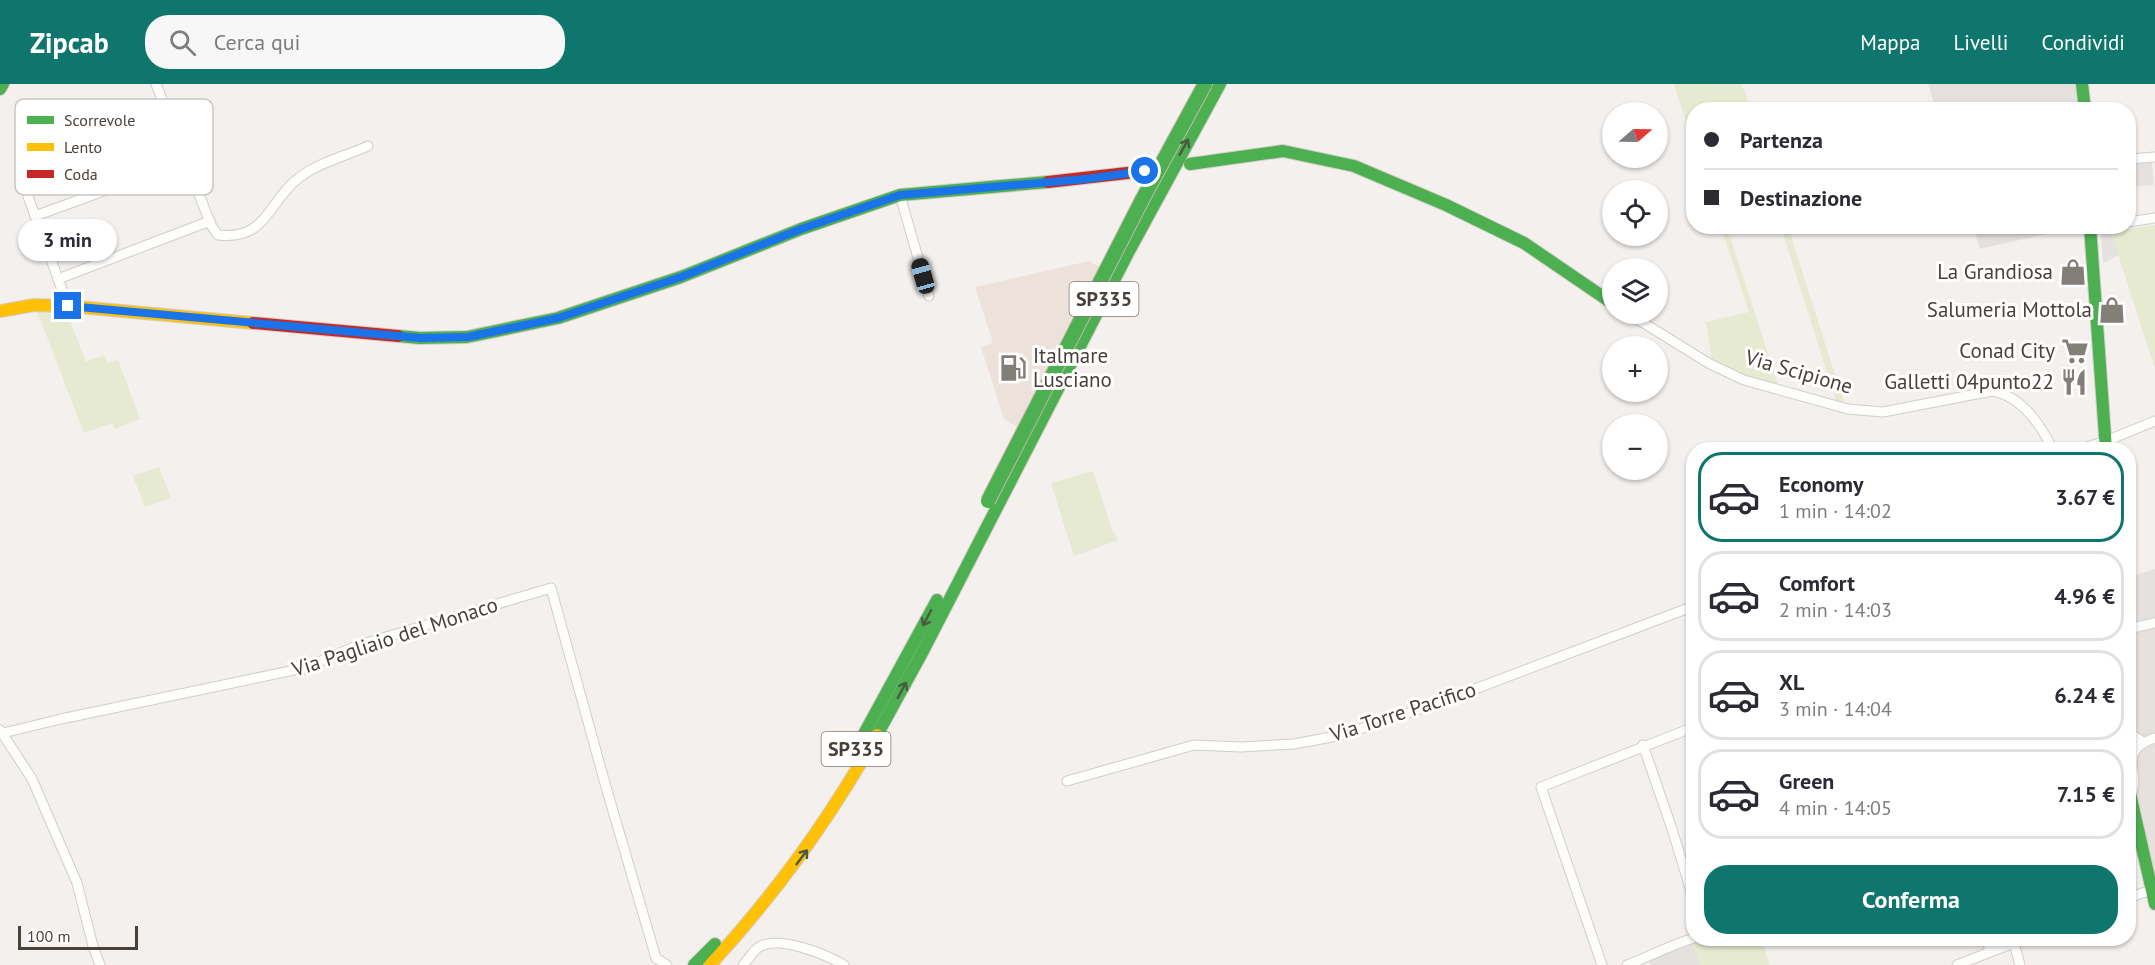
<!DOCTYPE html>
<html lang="it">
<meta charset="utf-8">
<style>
body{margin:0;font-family:"PT Sans",sans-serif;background:#f7f7f7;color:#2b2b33;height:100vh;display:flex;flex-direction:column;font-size:22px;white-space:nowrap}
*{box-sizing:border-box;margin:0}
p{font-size:20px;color:#7c7c81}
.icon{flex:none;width:33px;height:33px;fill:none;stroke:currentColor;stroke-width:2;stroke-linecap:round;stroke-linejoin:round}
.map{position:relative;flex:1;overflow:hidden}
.drawer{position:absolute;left:1686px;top:358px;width:450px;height:504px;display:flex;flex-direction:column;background:#fff;border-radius:24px;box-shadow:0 2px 4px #0004}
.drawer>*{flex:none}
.top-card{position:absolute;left:1686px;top:18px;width:450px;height:132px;border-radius:24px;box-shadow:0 2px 4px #0004;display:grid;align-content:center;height:132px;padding:0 18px;background:#fff}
.needle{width:39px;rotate:70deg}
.controls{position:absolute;left:1602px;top:18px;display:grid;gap:12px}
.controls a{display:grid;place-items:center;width:66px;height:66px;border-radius:50%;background:#fff;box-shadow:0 2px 4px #0004;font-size:30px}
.scale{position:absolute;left:18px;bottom:15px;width:120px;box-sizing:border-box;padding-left:6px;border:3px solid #49403a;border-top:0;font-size:16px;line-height:21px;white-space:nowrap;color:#49403a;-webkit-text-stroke:4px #fff;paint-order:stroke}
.end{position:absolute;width:27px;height:27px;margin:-14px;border:8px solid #1a73e8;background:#fff;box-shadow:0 0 0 3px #fff}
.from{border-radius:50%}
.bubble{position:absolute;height:42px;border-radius:21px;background:#fff;box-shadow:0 2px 4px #0004;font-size:20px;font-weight:600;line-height:42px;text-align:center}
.car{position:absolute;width:18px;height:36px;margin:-18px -9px;border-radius:8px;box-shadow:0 0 4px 2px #0007;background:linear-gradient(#222 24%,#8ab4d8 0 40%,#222 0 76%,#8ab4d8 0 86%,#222 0)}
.top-card b{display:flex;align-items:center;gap:21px;height:57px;font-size:22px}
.top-card b+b{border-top:2px solid #e1e1e2}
.top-card i{width:15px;height:15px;background:#2b2b33}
ul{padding:10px 0 0;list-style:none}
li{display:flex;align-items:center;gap:18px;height:90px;margin:0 12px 9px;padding:0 6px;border:3px solid #e1e1e2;border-radius:24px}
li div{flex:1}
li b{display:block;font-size:22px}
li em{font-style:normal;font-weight:600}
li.on{border-color:#0f766e}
li>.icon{width:54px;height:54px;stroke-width:1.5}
.primary-button{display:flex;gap:12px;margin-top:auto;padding:12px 18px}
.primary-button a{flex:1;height:69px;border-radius:24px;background:#0f766e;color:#fff;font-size:24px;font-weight:600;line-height:69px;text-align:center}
header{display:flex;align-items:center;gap:36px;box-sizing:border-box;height:84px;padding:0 30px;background:#0f766e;color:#fff}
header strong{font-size:28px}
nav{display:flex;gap:33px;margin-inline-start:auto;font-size:21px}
.search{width:420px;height:54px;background:#f7f7f7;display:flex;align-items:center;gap:15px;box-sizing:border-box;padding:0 21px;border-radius:24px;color:#7c7c81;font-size:22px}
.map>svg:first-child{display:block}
.residential{fill:#e6e1dc}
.commercial{fill:#ede2db}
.industrial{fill:#e5e0de}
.green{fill:#e5ead0}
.parking{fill:#e5e1df}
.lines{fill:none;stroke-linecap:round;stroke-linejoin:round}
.street-casing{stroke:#d1cecc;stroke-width:11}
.fast-casing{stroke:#d5cec8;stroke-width:14}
.slow-casing{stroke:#d5cec8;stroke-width:14}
.jam-casing{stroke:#d5cec8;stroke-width:14}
.street{stroke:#fdfdfc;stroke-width:9}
.fast{stroke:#4caf50;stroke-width:12}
.slow{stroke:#ffc107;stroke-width:12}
.jam{stroke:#c62828;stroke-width:12}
.fast-bridge-casing{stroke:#c8b7ab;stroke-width:16;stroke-linecap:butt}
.fast-bridge{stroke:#4caf50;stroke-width:14}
.oneway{stroke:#4a5c40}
.route{stroke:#1a73e8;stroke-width:8}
.labels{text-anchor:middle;stroke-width:6;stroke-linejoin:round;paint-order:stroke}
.shield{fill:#fff;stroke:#807975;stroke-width:1.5}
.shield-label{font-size:20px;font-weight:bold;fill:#49403a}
.poi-label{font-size:21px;fill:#49403a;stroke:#fff;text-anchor:end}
.street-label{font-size:21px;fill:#49403a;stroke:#fff}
.key{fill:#fff;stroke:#c8c6c4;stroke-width:1.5}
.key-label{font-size:16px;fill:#49403a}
</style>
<header>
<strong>Zipcab</strong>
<div class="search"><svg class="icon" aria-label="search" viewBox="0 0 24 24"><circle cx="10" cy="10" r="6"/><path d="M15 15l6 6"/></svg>Cerca qui</div>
<nav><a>Mappa</a><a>Livelli</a><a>Condividi</a></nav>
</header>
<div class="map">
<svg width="2155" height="881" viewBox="0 0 2155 881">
<rect width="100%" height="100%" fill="#f3f0ee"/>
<!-- residential -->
<path class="residential" d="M2155,485V791L2137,711L2129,643L2128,494Z"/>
<!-- commercial -->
<path class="commercial" d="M1089,177L1100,183L1018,344L1004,335L981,263L993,259L975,203Z"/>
<!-- industrial -->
<g class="industrial">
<path d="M1928,0H2080L2082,25H1936Z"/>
<path d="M1973,143V142L2076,143L1980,165Z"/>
</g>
<!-- green -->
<g class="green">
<path d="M1674,0H1742L1751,25L1694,26L1693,59Z"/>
<path d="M2155,141V285L2111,148Z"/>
<path d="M1721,143H1727L1779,304L1744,293L1712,278L1706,238L1749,228Z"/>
<path d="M1781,143H1788L1845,322L1837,320Z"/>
<path d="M37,227H66L86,278L104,271L108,279L118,276L140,335L115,345L112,339L84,349Z"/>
<path d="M159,383L171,414L145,423L133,392Z"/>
<path d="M1093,387L1112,446L1118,456L1074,472L1051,399Z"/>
<path d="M1726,855H1761L1770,881H1701L1692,859H1716Z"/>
</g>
<!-- parking -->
<g class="parking">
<path d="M2152,78L2154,101L2129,103V79Z"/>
<path d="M2111,148L2119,171L2103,179L2101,149Z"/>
<path d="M2155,485V533L2131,540L2129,537V499L2137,496L2136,491Z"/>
<path d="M1692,859L1701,881H1651L1649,876Z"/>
</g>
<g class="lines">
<defs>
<g id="street">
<path d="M156,0L211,141L218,151C268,157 268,116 300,93C320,78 346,72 368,62"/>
<path d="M2128,75L2155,73"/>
<path d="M26,107L68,222"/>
<path d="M900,111L929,212"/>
<path d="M35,132L186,77"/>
<path d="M2128,138L2155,134"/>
<path d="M58,195L210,137"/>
<path d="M1629,230L1710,280L1744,296L1848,325L1883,328L1992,307C2022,312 2041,341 2053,366"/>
<path d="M2077,366L2106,357L2155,337"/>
<path d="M2128,545L2155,539"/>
<path d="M0,646L32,695L77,799L93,862L100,881"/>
<path d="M2128,648L2143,658"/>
<path d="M3,649L61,635L304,584L359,561L551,504L606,703L656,874"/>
<path d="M1643,661L1672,745L1694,817"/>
<path d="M1067,697L1194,661L1241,663L1294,660L1342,651L1438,619L1694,522"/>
<path d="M2131,711C2142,689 2115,667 2155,654"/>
<path d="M2128,759L2140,755"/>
<path d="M2128,814L2151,806"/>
<path d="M1987,855L1990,868"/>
<path d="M2014,859L2020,881"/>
<path d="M656,874L667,881"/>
<path d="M743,881C748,876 753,867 759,863C779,851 825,870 844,881"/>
<path d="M1602,881L1541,703L1694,643"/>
<path d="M1627,881C1649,873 1670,861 1694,854"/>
<path d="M1957,881L2024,855"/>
</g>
<g id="fast">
<path d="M2082,0L2085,26"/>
<path d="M0,5L3,0"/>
<path d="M1190,80L1283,67L1354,82L1446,121L1524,159L1612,219"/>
<path d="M2090,142L2106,366"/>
<path d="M398,252L420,254L467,253L558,234L681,193L801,145L900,111L1048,98"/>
<path d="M877,651L923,567L1128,169L1220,0"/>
<path d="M853,670L937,516"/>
<path d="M2128,701L2155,820"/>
<path d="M694,881L715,860"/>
</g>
<g id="slow">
<path d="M0,227L34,221L68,222L253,239"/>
<path d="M710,881C777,808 828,737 877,651"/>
</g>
<g id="jam">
<path d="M1048,98L1145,87"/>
<path d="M253,239L398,252"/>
</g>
</defs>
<!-- street casing -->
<use href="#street" class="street-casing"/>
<!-- fast casing -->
<use href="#fast" class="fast-casing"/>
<!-- slow casing -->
<use href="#slow" class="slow-casing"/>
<!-- jam casing -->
<use href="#jam" class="jam-casing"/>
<!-- street -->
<use href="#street" class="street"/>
<!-- fast -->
<use href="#fast" class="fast"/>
<!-- slow -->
<use href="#slow" class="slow"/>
<!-- jam -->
<use href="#jam" class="jam"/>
<defs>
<path id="fast-bridge" d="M988,417L1143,114L1205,0"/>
</defs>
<!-- fast-bridge casing -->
<use href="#fast-bridge" class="fast-bridge-casing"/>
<!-- fast-bridge -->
<use href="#fast-bridge" class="fast-bridge"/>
</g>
<!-- one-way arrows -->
<defs><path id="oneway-shaft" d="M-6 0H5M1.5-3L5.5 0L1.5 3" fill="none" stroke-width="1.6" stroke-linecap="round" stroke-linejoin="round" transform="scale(1.5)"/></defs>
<g class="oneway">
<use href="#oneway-shaft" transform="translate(1184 63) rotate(-61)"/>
<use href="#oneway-shaft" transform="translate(927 534) rotate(118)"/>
<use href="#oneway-shaft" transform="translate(902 606) rotate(-62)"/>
<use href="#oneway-shaft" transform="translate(802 773) rotate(-53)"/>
</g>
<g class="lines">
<!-- route -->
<path class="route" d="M68,222L420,254L468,253L558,234L681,193L801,145L900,111L1086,95L1145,87"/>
</g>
<!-- icons -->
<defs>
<symbol id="shop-bare" viewBox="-9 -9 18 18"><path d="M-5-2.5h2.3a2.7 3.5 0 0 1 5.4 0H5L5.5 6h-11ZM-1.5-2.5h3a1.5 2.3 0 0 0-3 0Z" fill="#847e79" stroke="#fff" stroke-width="2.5" paint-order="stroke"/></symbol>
<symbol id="supermarket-bare" viewBox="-9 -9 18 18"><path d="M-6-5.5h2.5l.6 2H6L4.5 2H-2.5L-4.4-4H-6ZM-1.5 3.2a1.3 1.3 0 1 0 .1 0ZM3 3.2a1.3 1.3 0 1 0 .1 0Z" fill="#847e79" stroke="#fff" stroke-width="2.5" paint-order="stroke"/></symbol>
<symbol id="fuel-bare" viewBox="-9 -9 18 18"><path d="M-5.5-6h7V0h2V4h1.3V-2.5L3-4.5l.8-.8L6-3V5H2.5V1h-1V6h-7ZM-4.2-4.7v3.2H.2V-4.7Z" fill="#847e79" stroke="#fff" stroke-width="2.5" paint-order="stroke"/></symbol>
<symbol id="restaurant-bare" viewBox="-9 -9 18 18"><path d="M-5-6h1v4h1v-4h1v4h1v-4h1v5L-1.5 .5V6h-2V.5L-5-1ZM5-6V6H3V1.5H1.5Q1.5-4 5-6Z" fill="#847e79" stroke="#fff" stroke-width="2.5" paint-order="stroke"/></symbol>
</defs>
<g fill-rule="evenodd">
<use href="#shop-bare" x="2054" y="169" width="38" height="38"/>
<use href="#shop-bare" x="2093" y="207" width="38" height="38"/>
<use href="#supermarket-bare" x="2056" y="248" width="38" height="38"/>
<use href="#fuel-bare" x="994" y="265" width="38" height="38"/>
<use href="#restaurant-bare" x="2055" y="279" width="38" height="38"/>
</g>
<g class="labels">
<!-- shield labels -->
<g class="shield">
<rect x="1069.5" y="198" width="69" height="34" rx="4.5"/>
<rect x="821.5" y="648" width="69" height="34" rx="4.5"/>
</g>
<g class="shield-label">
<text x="1104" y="222">SP335</text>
<text x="856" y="672">SP335</text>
</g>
<!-- poi labels -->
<g class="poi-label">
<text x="2053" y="195">La Grandiosa</text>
<text x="2092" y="233">Salumeria Mottola</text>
<text x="2055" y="274">Conad City</text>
<text x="1033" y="279" text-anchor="start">Italmare<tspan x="1033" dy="24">Lusciano</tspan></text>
<text x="2054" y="305">Galletti 04punto22</text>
</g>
<!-- street labels -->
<g class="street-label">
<text transform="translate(1799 288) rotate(16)" y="7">Via Scipione</text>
<text transform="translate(395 553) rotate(-18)" y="7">Via Pagliaio del Monaco</text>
<text transform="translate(1403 628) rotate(-18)" y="7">Via Torre Pacifico</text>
</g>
</g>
<!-- legend -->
<rect x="15" y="15" width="198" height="96" rx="9" class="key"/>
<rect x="27" y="32" width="27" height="8" fill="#4caf50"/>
<rect x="27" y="59" width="27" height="8" fill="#ffc107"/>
<rect x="27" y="86" width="27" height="8" fill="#c62828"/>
<g class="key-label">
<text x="64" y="42">Scorrevole</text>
<text x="64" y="69">Lento</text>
<text x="64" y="96">Coda</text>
</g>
</svg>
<div class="controls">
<a><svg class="needle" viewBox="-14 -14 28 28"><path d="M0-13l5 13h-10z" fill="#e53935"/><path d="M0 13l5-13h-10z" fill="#7c7c81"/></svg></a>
<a><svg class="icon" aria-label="locate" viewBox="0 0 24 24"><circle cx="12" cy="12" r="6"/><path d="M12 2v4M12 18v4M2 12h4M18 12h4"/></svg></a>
<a><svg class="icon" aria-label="layers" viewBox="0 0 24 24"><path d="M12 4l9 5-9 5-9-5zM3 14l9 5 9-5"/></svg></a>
<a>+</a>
<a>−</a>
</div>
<div class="scale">100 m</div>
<i class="end from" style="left:1145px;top:87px"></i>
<i class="end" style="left:68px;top:222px"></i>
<div class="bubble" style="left:18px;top:135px;width:99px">3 min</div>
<i class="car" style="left:923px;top:192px;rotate:344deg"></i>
<div class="top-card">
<b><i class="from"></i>Partenza</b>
<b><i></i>Destinazione</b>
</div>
<section class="drawer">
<ul>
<li class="on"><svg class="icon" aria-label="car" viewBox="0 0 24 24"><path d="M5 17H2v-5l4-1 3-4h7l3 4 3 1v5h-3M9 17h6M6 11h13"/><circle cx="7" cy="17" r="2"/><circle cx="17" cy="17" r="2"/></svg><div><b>Economy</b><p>1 min · 14:02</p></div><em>3.67 €</em></li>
<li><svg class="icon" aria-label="car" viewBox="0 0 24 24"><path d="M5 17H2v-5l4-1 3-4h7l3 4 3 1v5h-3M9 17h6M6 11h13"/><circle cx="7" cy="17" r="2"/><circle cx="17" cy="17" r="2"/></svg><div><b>Comfort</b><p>2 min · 14:03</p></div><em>4.96 €</em></li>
<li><svg class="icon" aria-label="car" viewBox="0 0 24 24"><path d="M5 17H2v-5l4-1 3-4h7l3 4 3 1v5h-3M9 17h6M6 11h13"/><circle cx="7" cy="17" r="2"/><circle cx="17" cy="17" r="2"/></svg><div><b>XL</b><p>3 min · 14:04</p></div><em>6.24 €</em></li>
<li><svg class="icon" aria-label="car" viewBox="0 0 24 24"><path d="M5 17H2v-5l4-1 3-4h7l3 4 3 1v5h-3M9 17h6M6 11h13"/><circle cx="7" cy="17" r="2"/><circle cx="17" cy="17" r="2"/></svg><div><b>Green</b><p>4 min · 14:05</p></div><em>7.15 €</em></li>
</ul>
<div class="primary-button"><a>Conferma</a></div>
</section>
</div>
